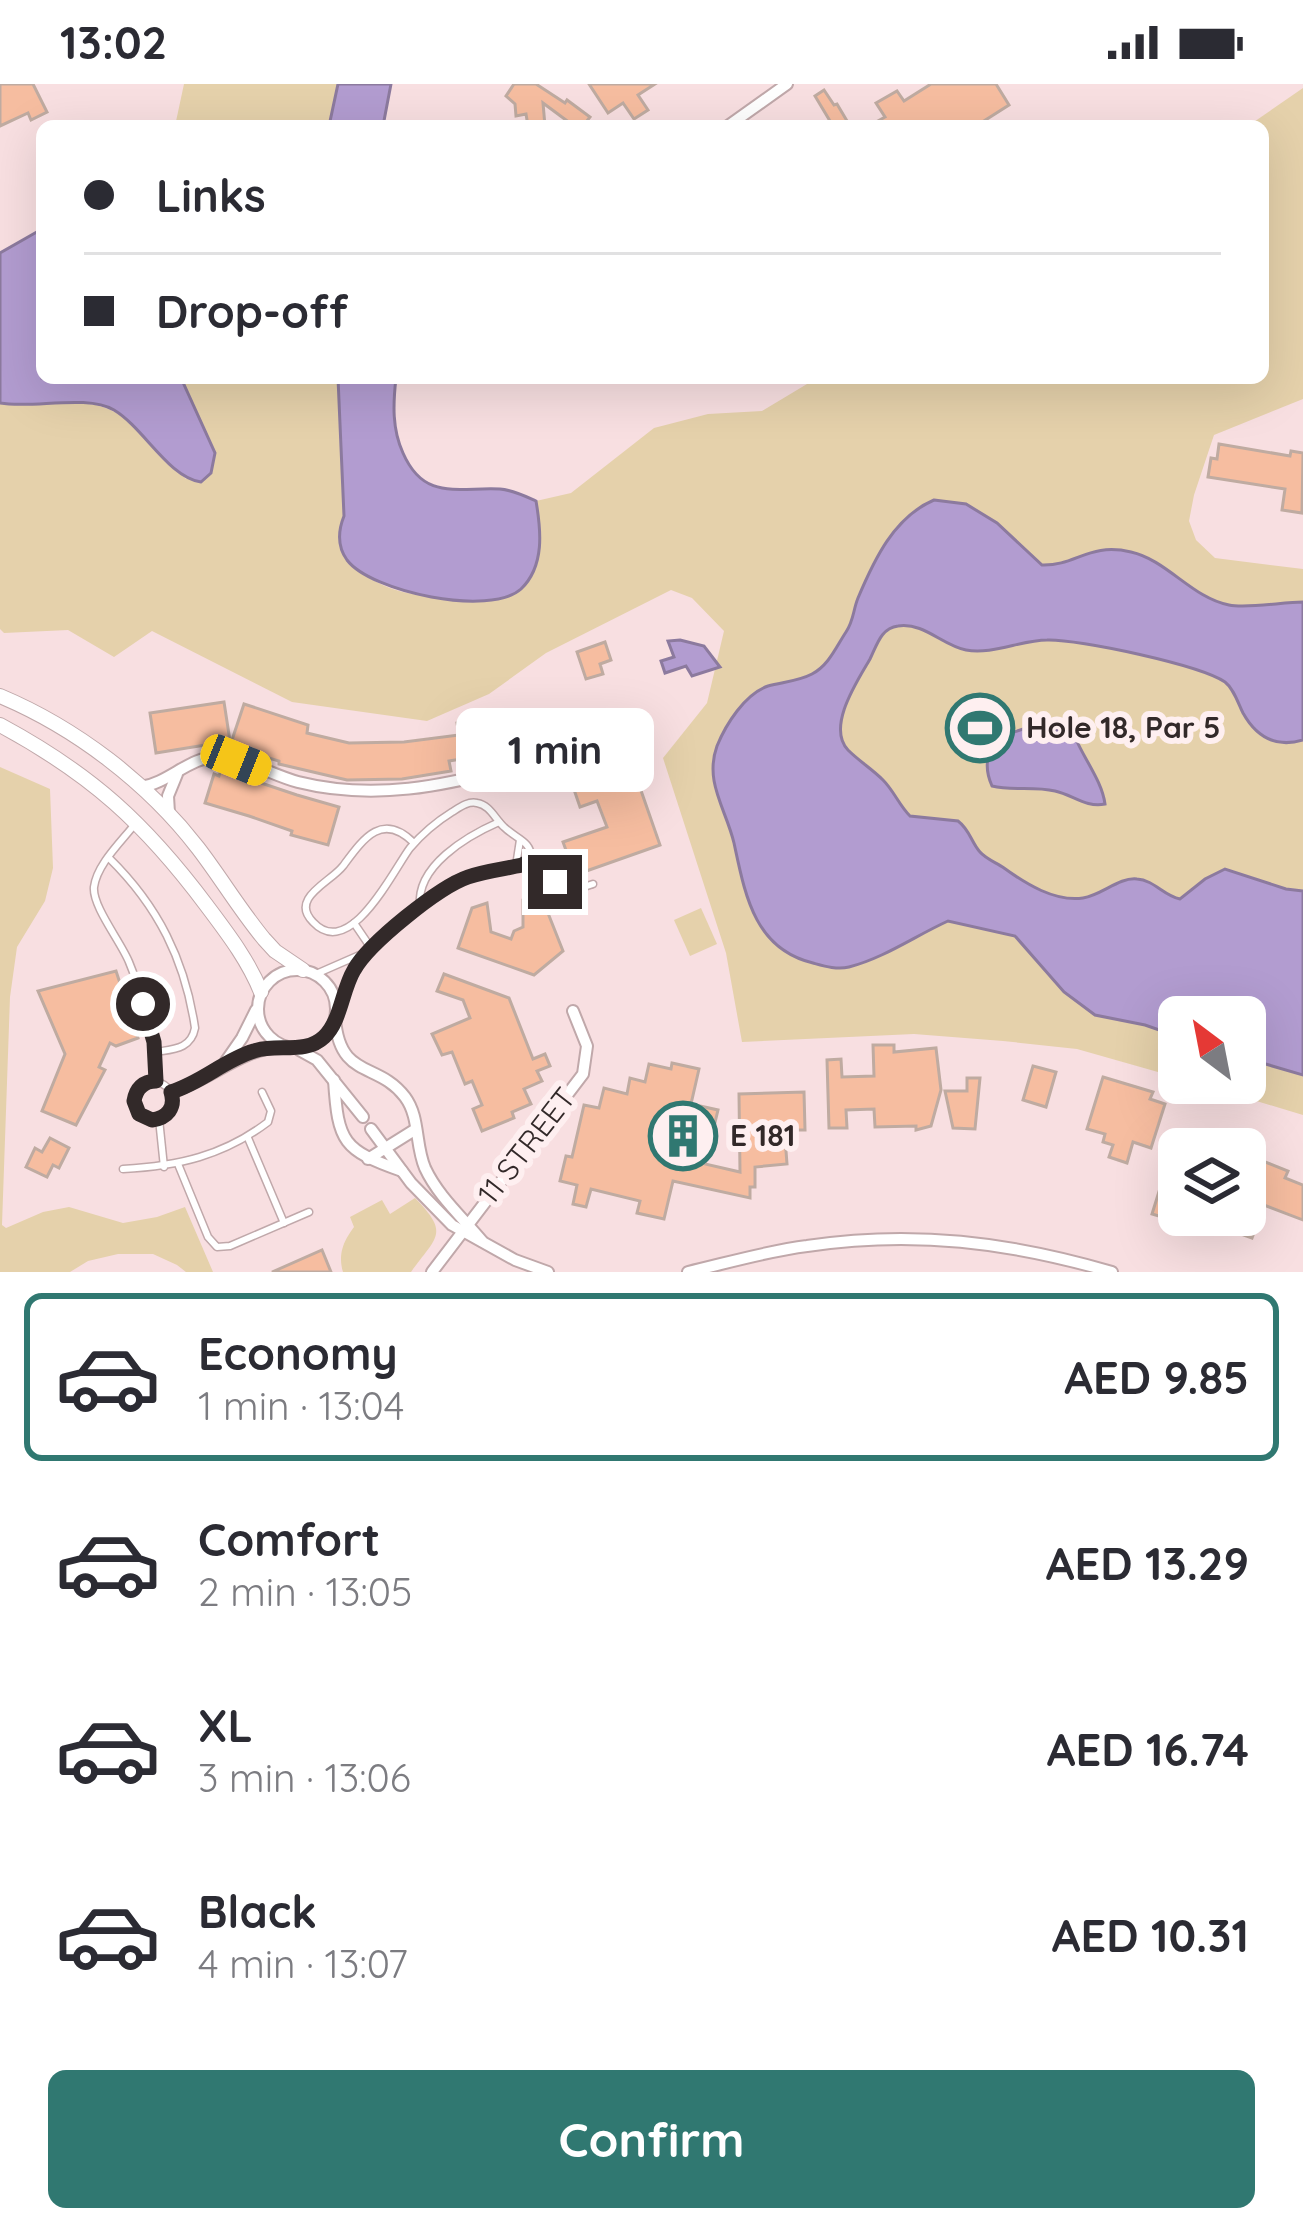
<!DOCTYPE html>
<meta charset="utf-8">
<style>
body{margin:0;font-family:Quicksand,sans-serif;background:#f7f7f7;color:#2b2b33;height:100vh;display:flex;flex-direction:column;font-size:45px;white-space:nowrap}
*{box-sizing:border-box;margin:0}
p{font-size:39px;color:#7c7c81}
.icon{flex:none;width:66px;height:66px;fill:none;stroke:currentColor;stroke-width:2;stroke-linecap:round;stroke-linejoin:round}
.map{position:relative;height:1188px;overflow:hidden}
.drawer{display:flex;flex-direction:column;background:#fff;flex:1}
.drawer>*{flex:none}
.guide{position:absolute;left:36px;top:36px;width:1233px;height:264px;border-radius:18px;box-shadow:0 12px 48px #0002;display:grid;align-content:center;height:264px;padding:0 48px;background:#fff}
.needle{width:78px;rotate:328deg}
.buttons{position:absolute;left:1158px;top:912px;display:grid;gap:24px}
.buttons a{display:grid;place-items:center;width:108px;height:108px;border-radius:18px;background:#fff;box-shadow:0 12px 48px #0002;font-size:60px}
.end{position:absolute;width:54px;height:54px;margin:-27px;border:15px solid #322929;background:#fff;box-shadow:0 0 0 6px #fff}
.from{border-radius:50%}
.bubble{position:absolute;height:84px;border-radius:18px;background:#fff;box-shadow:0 12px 48px #0002;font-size:39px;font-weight:700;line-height:84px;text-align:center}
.car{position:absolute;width:36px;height:72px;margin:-36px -18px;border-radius:15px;box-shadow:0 0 9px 3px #0007;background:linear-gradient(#f5c518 24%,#345 0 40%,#f5c518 0 76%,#345 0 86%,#f5c518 0)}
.guide b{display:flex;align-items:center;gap:42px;height:114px;font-size:45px}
.guide b+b{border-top:3px solid #e1e1e2}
.guide i{width:30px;height:30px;background:#2b2b33}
ul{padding:21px 0 0;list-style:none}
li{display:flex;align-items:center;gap:36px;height:168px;margin:0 24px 18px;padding:0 24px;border:6px solid transparent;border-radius:18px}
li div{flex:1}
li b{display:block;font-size:45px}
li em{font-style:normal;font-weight:700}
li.active{border-color:#307871}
li>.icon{width:108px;height:108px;stroke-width:1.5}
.button{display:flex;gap:24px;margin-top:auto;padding:24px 48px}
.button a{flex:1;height:138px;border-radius:18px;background:#307871;color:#fff;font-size:48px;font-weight:700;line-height:138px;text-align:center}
.status{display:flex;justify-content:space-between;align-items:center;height:84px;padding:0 60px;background:#fff;direction:ltr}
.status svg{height:33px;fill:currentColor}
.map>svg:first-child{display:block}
.green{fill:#e5d1ab}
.water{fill:#b29cd0;stroke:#8c7a9e;stroke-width:3}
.building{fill:#f6bda0;stroke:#bfaba1;stroke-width:3}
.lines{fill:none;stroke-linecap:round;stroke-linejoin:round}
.service-casing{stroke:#c0a8aa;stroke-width:9}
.minor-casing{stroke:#c0a8aa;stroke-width:14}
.tertiary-casing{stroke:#c0a8aa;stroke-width:16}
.service{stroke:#fff;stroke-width:6}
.minor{stroke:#fff;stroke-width:10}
.tertiary{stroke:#fff;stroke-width:14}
.route{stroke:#322929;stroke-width:15}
.labels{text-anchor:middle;stroke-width:12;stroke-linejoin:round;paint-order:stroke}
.poi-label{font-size:30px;font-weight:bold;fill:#322929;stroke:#feeff0;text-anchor:start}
.street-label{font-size:30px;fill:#322929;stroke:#feeff0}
</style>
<div class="status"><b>13:02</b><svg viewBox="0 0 49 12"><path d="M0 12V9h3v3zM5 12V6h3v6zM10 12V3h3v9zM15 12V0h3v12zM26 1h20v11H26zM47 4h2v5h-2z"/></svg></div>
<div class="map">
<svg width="1303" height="1188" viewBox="0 0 1303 1188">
<rect width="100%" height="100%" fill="#f8dfe1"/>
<!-- green -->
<g class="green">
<path d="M184,0H338L329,42H175Z"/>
<path d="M1303,4V315L1214,351L1194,411L1189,437L1196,456L1215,474L1303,485V1031L1197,999H1245V933H1179V994L1077,965L1003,957L914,950L742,958L726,869L663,674L707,619L724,547L692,514L671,506L546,569L489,610L427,637L292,618L152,547L114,573L68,546L4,549L0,545V319C29,324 58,317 88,320C129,323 159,367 186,395L215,369L181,294H338L344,432L339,447C347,461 357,485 370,494C411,521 471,512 517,509C541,480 543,453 536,417L571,409L654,344L708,330L762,327L817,294H1263V42H1248Z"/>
<path d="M0,683L50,705L53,784L45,817L17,863L10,913L2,1141L6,1144L43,1128L69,1123L123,1139L157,1133L185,1123L213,1188H186L177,1181L153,1170H118L88,1177L70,1188H0Z"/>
<path d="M701,824L717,860L690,872L674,836Z"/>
<path d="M415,1114C450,1150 437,1152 411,1188H343C338,1170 343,1158 354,1143L350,1133L382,1116L390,1130Z"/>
</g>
<!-- water -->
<g class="water">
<path d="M338,0H391L383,42H329Z"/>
<path d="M42,145V294H181L215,369L211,389L201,398C168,393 144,344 114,326C86,310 33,325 0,319V169Z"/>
<path d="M338,294H396C393,320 392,345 403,369C424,417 457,403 500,405C513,406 525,412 536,417C541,446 545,482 521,505C490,533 371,508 347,476C337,462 338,447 344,432Z"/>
<path d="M934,416L966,420L997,439L1042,481C1076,482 1089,458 1131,468C1167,476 1192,514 1229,521C1247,525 1283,518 1303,518V656C1276,664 1257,654 1243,629C1238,619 1234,605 1225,598C1200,581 1079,555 1047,556C1021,556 992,571 966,566C943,562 924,538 898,542C881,544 877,561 870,575C858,596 826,643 848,666C859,677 872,685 883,696C894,707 899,721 910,732L958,737C970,746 971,758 980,768C986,775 997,779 1004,784C1026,800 1055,818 1083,814C1102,811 1119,793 1137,795C1154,796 1164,812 1180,815L1205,795L1225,785L1286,805L1303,807V991L1245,974V933H1179V953L1145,941L1095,931L1064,908L1015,852L948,837C915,852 884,874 849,883C837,886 824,882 813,879C754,865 745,810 734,759C726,725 704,698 717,662C726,640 745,610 768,602C783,598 799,597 812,590C829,581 836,563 846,548C854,536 853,526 858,514C874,476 894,433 934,416Z"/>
<path d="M680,556L704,562L720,583L692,592L686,582L665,589L661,577L674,573L668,557Z"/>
<path d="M1023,645L1064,647L1075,653C1084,675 1102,697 1105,720C1086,724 1073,711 1055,707C1034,702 1013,707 992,702C984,684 987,673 994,655Z"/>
</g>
<!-- building -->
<g class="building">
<path d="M0,0H33L47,28L31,36L28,29L0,42Z"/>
<path d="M514,0H536L565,19L567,16L590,33L583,42H574L543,19L545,42H528L526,30L516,32L515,20L506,12Z"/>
<path d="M589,0H655L638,11L648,26L634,35L623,19L608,29Z"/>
<path d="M931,0H996L1009,21L976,42H869L885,33L876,19L897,7L904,17Z"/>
<path d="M824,6L834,21L837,20L850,42H833L815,12Z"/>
<path d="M1219,360L1290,372L1291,367L1303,369L1302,429L1282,426L1285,405L1208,393L1211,374L1217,375Z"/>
<path d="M605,558L611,576L600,580L603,590L586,595L577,568Z"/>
<path d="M224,618L230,657L156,669L150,629Z"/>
<path d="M244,620L308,641L307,649L349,659L404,658L459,651L457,639L505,631L510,667L449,677L451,687L402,695L347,696L279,680V677L230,662Z"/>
<path d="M614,629L660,761L575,791L563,758L607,743L597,717L580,723L567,685L554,689L542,655Z"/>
<path d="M222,683L253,692L252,696L297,711L339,723L328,761L291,751L292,747L249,732L205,719L214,690L219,692Z"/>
<path d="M542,814L563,867L534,891L458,864L472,824L487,819L491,848L511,855L514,847L523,843V816Z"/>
<path d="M116,887L138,954L116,962L110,959L99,983L105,986L76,1041L42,1027L65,970L38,907Z"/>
<path d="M444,890L509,914L533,975L545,970L550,982L537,987L542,997L524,1005L531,1020L512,1028L514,1034L482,1047L473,1025L482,1021L472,997L465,1000L452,968L442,971L432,950L470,934L463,916L437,907Z"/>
<path d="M873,961H894V968L936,964L941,1006L931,1042L916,1046V1042L875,1043L874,1025L846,1026L847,1044H829L827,976L841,975L842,993L874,992Z"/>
<path d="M672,979L699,985L691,1020L718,1026L705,1080L740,1088L739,1010L804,1008L805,1046H792V1054H785L787,1080L755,1083V1103H750V1114L673,1097L664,1135L637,1129L640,1117L591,1105L586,1123L573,1120L577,1101L560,1097L566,1072L572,1073L584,1021L599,1024L604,1004L627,1010L630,994L645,998L649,980L671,985Z"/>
<path d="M1033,982L1056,988L1046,1023L1023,1016Z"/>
<path d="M1103,993L1153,1008L1150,1015L1165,1020L1151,1064L1133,1058L1127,1079L1109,1073L1113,1061L1103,1058L1105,1050L1087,1045Z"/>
<path d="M967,994H980L975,1045L953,1044L945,1007H967Z"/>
<path d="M1176,1053L1179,1054V1113L1172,1136L1152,1130Z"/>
<path d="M50,1054L69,1064L59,1084L53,1081L47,1093L26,1083L35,1064L42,1068Z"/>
<path d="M1260,1076L1288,1087L1285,1094L1303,1101V1136L1264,1121L1252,1154L1233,1147L1239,1131H1245V1115Z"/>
<path d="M322,1166L331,1188H272Z"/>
</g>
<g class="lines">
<defs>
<g id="service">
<path d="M135,740C122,757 97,780 94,803C92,822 121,858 129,878C145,917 156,955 156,997"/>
<path d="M109,774C158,822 185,876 195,944C191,965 174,965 156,968"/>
<path d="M531,775L552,792L565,823"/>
<path d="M516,782L520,756"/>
<path d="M560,811L593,800"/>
<path d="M420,822C416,782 467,752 499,738"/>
<path d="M354,839L371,864"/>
<path d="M316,890L364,869L420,823L459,797L522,781L531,775C532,757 516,755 504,743C495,735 490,721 477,719C468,717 460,723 452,728C436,738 422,750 410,764C394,785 350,878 313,838C289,814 331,798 343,782C363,755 382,727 414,759"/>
<path d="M337,927L348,897L363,871"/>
<circle cx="154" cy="1017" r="19"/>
<path d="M159,1035L164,1083"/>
<path d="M248,1054L284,1139"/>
<path d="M178,1080L208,1153L217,1163L230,1162L309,1128"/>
<path d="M123,1085C178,1082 223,1072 268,1038L271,1027L262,1008"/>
</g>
<g id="minor">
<path d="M728,42L787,0"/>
<path d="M141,703C169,699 190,672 218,673C245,674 272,691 298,698C374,717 444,702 518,682"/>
<path d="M169,729L168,712L177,690"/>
<circle cx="297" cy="925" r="39"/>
<path d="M335,935C340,996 378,977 405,1013C420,1033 415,1061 425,1084C438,1112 462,1133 482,1157"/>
<path d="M299,966L317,976L363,1033"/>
<path d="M226,977L242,954L256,926"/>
<path d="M334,996C338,1059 343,1066 402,1087"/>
<path d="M171,1008C213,995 238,966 283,962"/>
<path d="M371,1045L411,1099L452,1141L515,1176L548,1188"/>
<path d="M368,1075L416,1045"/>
<path d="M432,1188L583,990L587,962L573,927"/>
<path d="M688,1188C727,1179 767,1167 807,1162C913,1146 1009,1158 1112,1188"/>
</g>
<g id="tertiary">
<path d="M0,612C76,644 148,699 198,764C221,794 240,826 264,855L275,867L303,886"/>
<path d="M0,641C91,690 145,739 207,822C228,850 248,876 261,908"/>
</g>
</defs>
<!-- service casing -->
<use href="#service" class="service-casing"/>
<!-- minor casing -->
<use href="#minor" class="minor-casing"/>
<!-- tertiary casing -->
<use href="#tertiary" class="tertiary-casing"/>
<!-- service -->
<use href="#service" class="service"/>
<!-- minor -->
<use href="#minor" class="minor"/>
<!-- tertiary -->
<use href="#tertiary" class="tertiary"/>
</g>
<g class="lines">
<!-- route -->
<path class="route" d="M143,920L154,958L156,997C143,997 136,1005 134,1017L139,1030L152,1036C167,1034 176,1024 171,1008C203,998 224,976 254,967C277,959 305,971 324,953C341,937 342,906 354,886C369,859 439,803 468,793C485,787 504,785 522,781L531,776L547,787L555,798"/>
</g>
<!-- icons -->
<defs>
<symbol id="stadium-ring" viewBox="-11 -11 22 22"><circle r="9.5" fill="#feeff0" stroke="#307871" stroke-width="1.5"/><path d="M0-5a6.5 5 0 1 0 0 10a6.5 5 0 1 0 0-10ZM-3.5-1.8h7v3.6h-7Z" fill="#307871"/></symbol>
<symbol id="building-ring" viewBox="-11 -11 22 22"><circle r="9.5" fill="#feeff0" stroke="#307871" stroke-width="1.5"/><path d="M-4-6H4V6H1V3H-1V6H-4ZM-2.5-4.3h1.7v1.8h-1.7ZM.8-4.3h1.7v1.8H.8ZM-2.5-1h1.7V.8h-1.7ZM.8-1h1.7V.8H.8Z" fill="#307871"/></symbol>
</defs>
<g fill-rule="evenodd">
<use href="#stadium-ring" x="942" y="606" width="76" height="76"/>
<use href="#building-ring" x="645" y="1014" width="76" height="76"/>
</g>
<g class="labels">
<!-- poi labels -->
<g class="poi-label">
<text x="1026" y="654">Hole 18, Par 5</text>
<text x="730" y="1062">E 181</text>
</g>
<!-- street labels -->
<g class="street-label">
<text transform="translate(527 1062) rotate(-52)" y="10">11 STREET</text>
</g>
</g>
</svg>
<div class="buttons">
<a><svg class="needle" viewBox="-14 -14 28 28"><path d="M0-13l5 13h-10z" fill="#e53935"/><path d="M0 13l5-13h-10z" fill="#7c7c81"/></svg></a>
<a><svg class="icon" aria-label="layers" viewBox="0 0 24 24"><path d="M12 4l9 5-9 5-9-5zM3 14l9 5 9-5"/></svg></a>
</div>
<i class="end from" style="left:143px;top:920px"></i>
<i class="end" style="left:555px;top:798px"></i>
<div class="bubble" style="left:456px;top:624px;width:198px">1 min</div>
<i class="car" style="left:236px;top:676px;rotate:112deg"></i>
<div class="guide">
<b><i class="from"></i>Links</b>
<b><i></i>Drop-off</b>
</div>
</div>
<section class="drawer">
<ul>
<li class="active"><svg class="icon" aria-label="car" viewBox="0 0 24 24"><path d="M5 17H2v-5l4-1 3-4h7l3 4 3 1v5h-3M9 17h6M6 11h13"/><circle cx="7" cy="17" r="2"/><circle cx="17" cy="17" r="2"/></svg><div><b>Economy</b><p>1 min · 13:04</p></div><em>AED 9.85</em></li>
<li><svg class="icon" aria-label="car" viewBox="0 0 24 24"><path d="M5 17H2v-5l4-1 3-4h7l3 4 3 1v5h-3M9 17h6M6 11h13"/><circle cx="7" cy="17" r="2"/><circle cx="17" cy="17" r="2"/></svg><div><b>Comfort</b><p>2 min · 13:05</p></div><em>AED 13.29</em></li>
<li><svg class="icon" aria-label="car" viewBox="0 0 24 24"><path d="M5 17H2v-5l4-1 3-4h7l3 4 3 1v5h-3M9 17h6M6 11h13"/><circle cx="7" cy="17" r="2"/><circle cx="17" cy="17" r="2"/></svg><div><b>XL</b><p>3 min · 13:06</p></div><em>AED 16.74</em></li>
<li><svg class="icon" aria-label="car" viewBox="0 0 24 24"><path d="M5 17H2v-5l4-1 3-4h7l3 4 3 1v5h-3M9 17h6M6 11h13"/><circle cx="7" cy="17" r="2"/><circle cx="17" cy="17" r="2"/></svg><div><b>Black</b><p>4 min · 13:07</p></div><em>AED 10.31</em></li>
</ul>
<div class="button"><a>Confirm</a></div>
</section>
